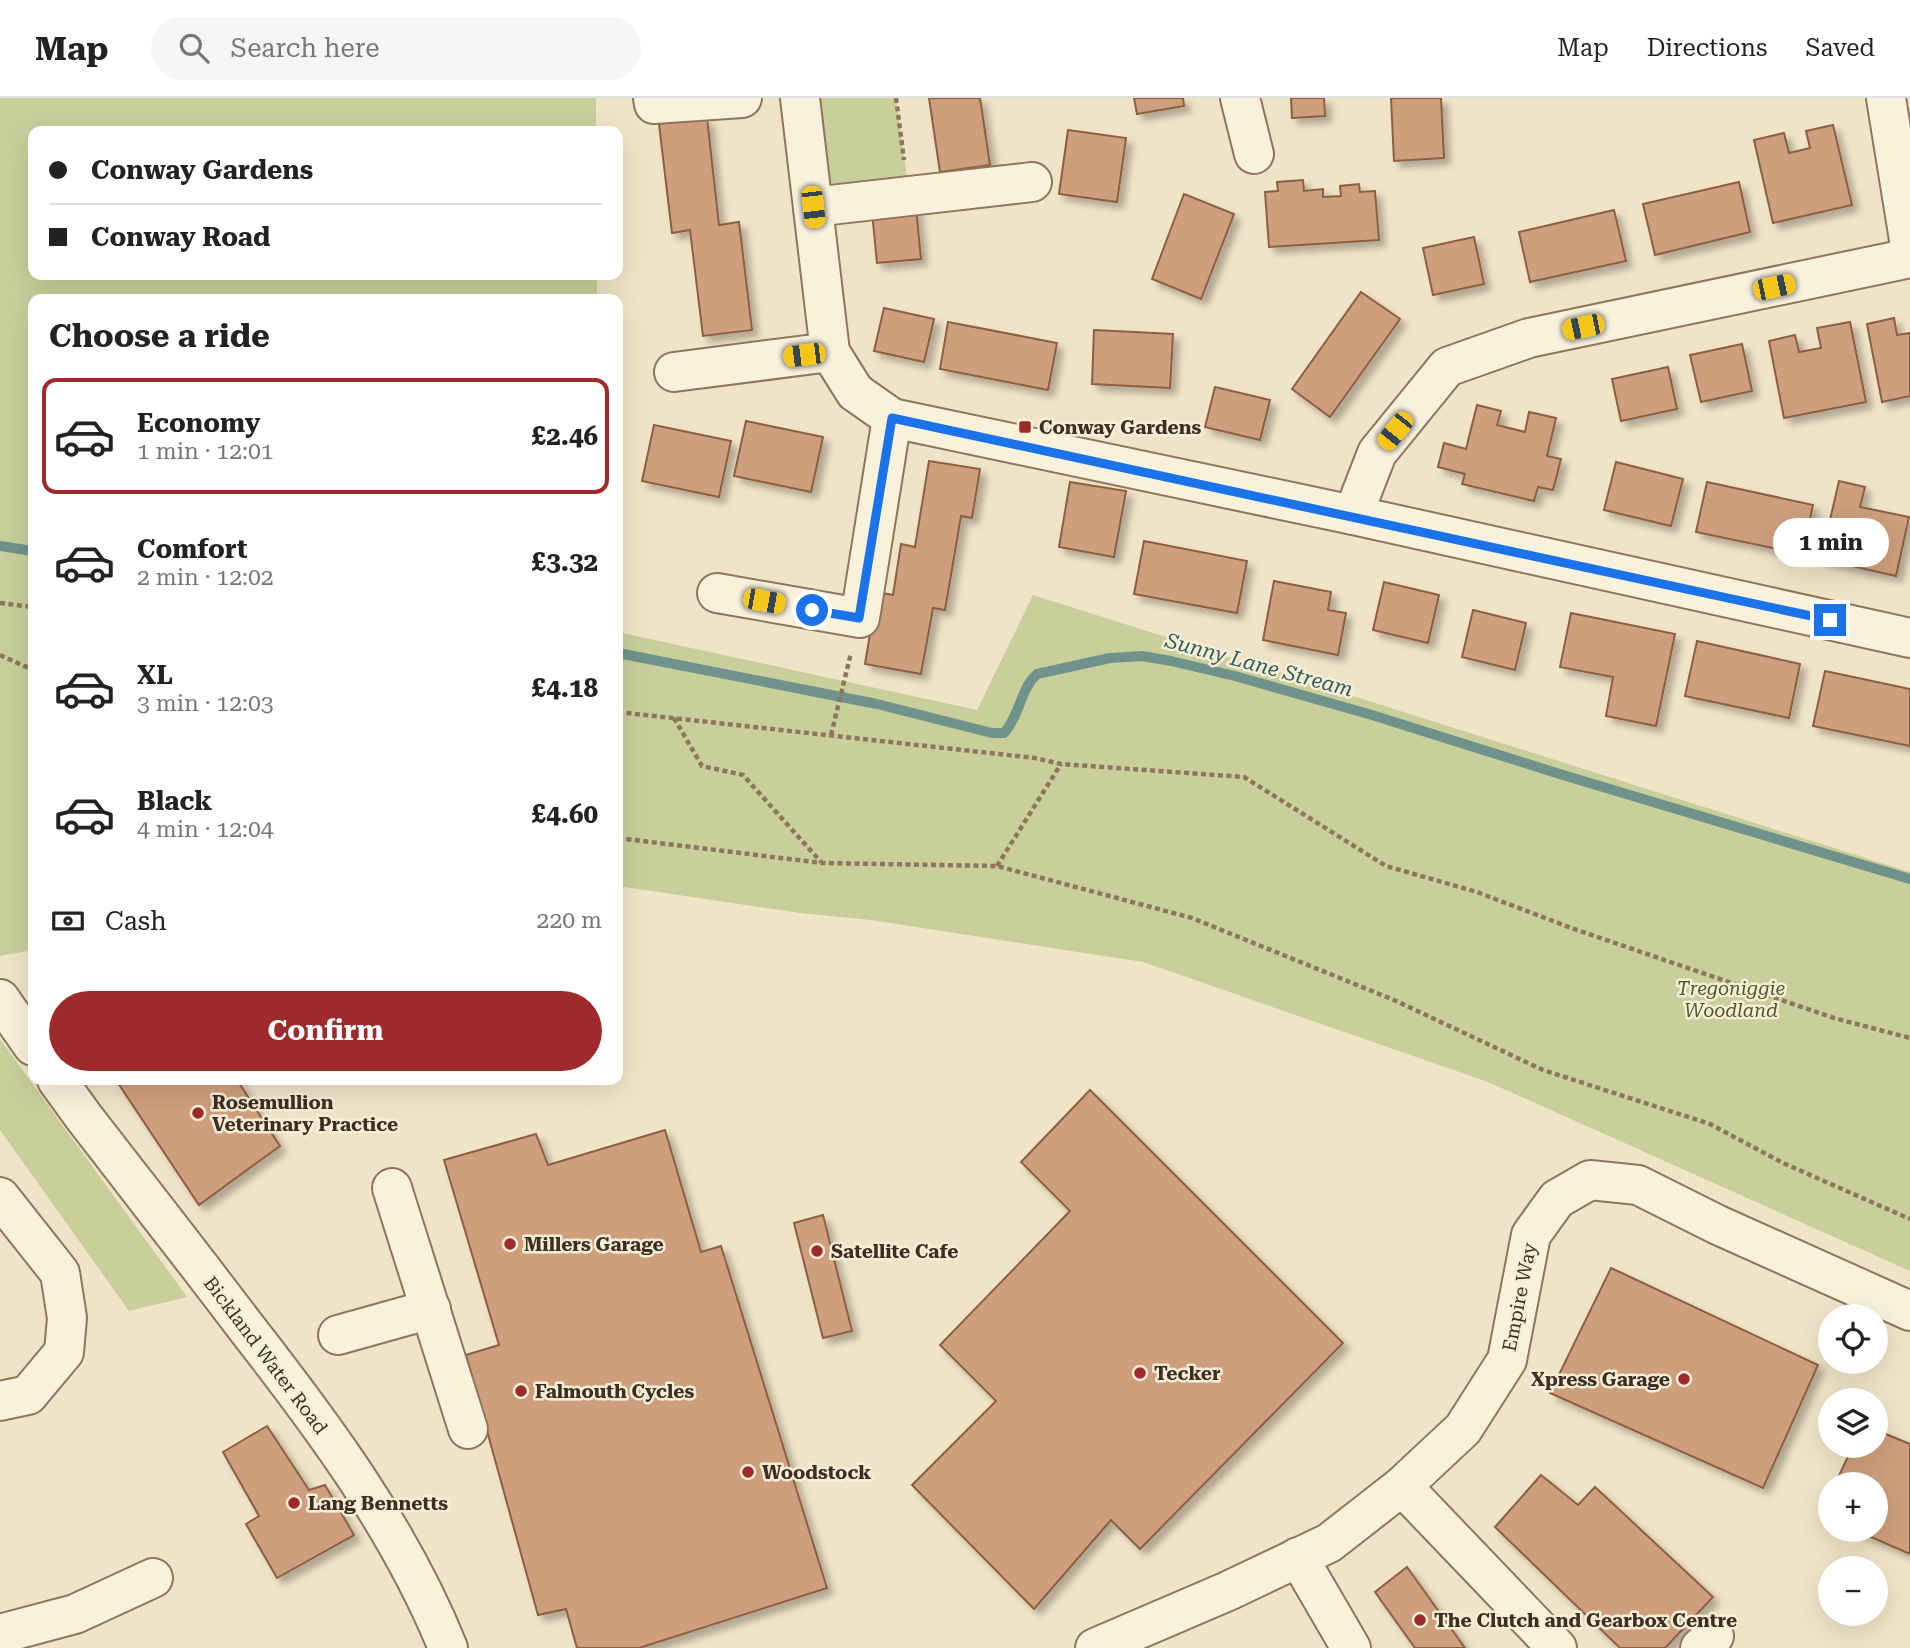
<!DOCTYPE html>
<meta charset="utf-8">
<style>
body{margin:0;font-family:"Roboto Serif",serif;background:#f6f6f6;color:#222;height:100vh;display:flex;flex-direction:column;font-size:26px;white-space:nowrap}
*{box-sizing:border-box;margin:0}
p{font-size:23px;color:#767676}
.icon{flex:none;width:38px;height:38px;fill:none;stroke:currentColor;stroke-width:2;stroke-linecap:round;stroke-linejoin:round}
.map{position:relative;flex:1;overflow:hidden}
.side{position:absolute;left:28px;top:196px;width:595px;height:791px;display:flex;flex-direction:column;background:#fff;border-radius:14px;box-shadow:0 7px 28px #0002}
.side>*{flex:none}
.top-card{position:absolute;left:28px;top:28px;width:595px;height:154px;border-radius:14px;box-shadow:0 7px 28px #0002;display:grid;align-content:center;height:154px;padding:0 21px;background:#fff}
.controls{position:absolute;left:1818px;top:1206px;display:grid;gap:14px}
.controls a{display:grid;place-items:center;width:70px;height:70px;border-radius:50%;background:#fff;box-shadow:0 7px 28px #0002;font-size:35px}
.end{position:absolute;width:32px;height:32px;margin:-16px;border:9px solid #1a73e8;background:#fff;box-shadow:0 0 0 4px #fff}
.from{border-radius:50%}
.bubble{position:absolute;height:49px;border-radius:24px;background:#fff;box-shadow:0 7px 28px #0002;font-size:23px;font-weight:700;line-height:49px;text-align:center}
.car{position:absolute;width:21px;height:42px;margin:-21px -10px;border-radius:9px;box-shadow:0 0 5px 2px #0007;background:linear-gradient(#f5c518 24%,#345 0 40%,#f5c518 0 76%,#345 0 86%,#f5c518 0)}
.top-card b{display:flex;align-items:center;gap:24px;height:66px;font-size:26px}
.top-card b+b{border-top:2px solid #e0e0e0}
.top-card i{width:18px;height:18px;background:#222}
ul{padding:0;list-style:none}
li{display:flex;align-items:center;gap:21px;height:116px;margin:0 14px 10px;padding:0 7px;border:4px solid transparent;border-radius:14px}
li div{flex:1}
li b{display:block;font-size:26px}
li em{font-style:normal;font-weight:700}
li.selected{border-color:#9e2a2b}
li>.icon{width:63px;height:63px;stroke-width:1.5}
h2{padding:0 21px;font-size:32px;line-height:84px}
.pay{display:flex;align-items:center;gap:18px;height:77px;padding:0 21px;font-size:26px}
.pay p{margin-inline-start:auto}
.cta{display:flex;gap:14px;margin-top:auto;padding:14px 21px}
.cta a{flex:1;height:80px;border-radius:42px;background:#9e2a2b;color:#fff;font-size:28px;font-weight:700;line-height:80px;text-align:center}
header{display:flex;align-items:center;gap:42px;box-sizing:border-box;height:98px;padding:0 35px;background:#fff;border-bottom:2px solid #e0e0e0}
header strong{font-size:33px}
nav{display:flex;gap:38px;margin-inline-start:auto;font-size:24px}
.search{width:490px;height:63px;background:#f6f6f6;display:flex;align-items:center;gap:18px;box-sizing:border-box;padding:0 24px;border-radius:38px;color:#767676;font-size:26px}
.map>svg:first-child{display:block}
.green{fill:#c9cf9b}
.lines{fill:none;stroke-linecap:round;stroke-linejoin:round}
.stream{stroke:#6f938a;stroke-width:10}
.building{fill:#cf9f7d;stroke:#8d5f41;stroke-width:2;filter:url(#shadow)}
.minor-casing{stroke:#8d765c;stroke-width:42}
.path{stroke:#8d765c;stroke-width:4.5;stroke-dasharray:5 3.5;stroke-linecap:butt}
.minor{stroke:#faf1dc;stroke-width:38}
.route{stroke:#1a73e8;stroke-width:9}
.poi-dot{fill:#9e2a2b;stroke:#f7eed8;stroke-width:2.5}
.labels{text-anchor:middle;stroke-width:5;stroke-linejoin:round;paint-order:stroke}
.poi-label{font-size:19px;font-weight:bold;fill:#3d2e20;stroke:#f7eed8;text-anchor:start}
.park-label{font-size:19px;font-style:italic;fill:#4d5a26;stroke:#f7eed8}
.street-label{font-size:19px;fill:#3d2e20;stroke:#f7eed8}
.water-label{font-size:21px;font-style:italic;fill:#2f5d5a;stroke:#f7eed8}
</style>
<header>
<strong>Map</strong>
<div class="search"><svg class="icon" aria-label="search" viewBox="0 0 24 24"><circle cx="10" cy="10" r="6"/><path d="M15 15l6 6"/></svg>Search here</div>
<nav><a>Map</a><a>Directions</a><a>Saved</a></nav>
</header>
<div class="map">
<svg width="1910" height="1550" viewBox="0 0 1910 1550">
<defs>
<filter id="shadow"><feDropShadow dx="6" dy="6" stdDeviation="3.5" flood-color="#0004"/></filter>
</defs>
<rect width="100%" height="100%" fill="#f0e4c8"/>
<!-- green -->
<g class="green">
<path d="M0,0H596V33H33V177H597V201H33V852L0,858Z"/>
<path d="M815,0H896L908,86L826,96Z"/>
<path d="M1033,497L1910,774V1173L1488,984L1143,864L871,822L800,815L618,788V534L977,612Z"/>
<path d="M0,941L187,1199L129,1213L0,1032Z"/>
</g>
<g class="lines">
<!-- stream -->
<g class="stream">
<path d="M0,448L33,453"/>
<path d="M618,555L877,606L992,635H1004C1020,618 1020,591 1037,576L1110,560L1142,558L1171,563L1235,578L1372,617L1563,677L1910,781"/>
</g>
</g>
<!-- building -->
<g class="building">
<path d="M929,0H980L990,67L940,74Z"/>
<path d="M1134,0H1183L1184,8L1137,16Z"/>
<path d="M1291,0H1324L1325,18L1292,20Z"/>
<path d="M1391,0H1441L1444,60L1394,63Z"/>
<path d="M707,20L719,127L739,124L752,232L703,238L690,132L672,135L659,26Z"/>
<path d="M1833,27L1852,107L1773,125L1754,42L1784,35L1789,55L1810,50L1806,33Z"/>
<path d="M1068,32L1126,40L1117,104L1059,96Z"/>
<path d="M1303,82L1304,93L1323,91V99L1341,98L1340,88L1359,86L1360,94L1375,93L1379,142L1269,149L1265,94L1278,93L1277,84Z"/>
<path d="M1739,84L1750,134L1655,157L1643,106Z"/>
<path d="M1184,96L1234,116L1201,201L1152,181Z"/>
<path d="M916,110L921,161L877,165L872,114Z"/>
<path d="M1614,112L1626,163L1530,184L1519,134Z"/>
<path d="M1474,139L1484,186L1433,197L1423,150Z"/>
<path d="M1361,194L1400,221L1330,319L1292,291Z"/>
<path d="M884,210L934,221L924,264L874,253Z"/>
<path d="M1894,220L1897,237L1910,235V298L1882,304L1867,226Z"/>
<path d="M948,224L1057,245L1048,292L940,271Z"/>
<path d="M1850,224L1866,304L1784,320L1769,243L1795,237L1799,254L1821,250L1817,230Z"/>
<path d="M1094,232L1173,236L1170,290L1092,286Z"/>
<path d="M1742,246L1752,293L1701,304L1690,257Z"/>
<path d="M1668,269L1677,311L1621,323L1612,281Z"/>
<path d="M1215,289L1270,302L1260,342L1205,329Z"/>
<path d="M1477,307L1501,313L1497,327L1525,334L1529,314L1556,320L1547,358L1561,361L1553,392L1538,389L1534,403L1462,386L1465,376L1438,369L1444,345L1466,351Z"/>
<path d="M746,323L823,339L811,394L734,378Z"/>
<path d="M654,327L731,343L719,399L642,383Z"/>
<path d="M929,363L980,371L972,420L961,418L945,512L933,510L921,576L865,566L877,494L893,497L901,446L915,449Z"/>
<path d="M1616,364L1683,381L1671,428L1604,412Z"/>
<path d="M1839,383L1865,389L1860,409L1909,419L1896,478L1821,461Z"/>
<path d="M1070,384L1126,393L1114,459L1059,449Z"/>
<path d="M1707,384L1813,407L1802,456L1696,434Z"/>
<path d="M1144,443L1247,463L1237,515L1134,496Z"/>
<path d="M1274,483L1331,494L1328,512L1346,515L1338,557L1263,542Z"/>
<path d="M1384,484L1439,497L1428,545L1373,532Z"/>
<path d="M1473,512L1526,525L1515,572L1462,559Z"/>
<path d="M1571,515L1675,536L1656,628L1606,618L1613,579L1560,569Z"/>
<path d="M1697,543L1800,566L1789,620L1685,598Z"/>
<path d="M1825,573L1910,591V648L1813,628Z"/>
<path d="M116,982H237L280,1048L199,1107Z"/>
<path d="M1090,992L1343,1245L1140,1451L1111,1422L1034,1511L912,1387L996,1303L940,1247L1070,1113L1021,1064Z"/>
<path d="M665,1032L701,1154L721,1148L827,1490L639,1550H577L566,1511L538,1517L466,1257L499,1247L444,1062L536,1036L548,1067Z"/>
<path d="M823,1117L852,1233L823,1240L794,1125Z"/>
<path d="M1611,1170L1818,1267L1763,1390L1550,1295Z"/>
<path d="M267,1328L309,1392L325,1387L354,1437L277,1480L246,1426L259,1418L223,1354Z"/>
<path d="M1876,1332L1910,1346V1456L1855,1432H1876V1386H1835L1853,1348H1876Z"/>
<path d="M1541,1377L1578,1407L1595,1389L1713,1499L1665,1550H1620L1495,1429Z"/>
<path d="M1407,1469L1465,1550H1415L1375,1494Z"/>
</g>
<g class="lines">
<defs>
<g id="minor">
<path d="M653,0L654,6L742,0"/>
<path d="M800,0L830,254L855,294L892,320L1353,417L1910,540"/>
<path d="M1240,0L1254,56"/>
<path d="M1886,0L1910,148"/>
<path d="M813,109L1032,84"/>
<path d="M674,274L830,254"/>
<path d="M1353,417L1377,355L1447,269L1529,240L1910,160"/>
<path d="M717,495L860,520L892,320"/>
<path d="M0,901L33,948"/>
<path d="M57,982L83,1018C137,1088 192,1158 245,1228C323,1328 400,1431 448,1550"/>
<path d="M392,1090L468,1331"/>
<path d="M0,1099L60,1175L67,1220L64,1254L28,1297L0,1303"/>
<path d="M338,1237L431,1211"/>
<path d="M1402,1388L1557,1550"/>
<path d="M1298,1459L1351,1550"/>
<path d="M0,1536L75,1516L153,1480"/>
<path d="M1095,1550L1228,1493L1329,1445L1402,1388L1463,1331L1507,1262L1531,1137L1557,1101L1590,1082L1638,1087L1718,1127L1910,1213"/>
<path d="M1700,1550L1714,1538"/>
</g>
</defs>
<!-- minor casing -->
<use href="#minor" class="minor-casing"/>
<!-- path -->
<g class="path">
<path d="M896,0L904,62"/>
<path d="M0,505L33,509"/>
<path d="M0,557L33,572"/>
<path d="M618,614L1035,660L1061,666L1244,679L1386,768L1477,794L1574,831L1834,920L1910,940"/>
<path d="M674,620L702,668L743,677L821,764"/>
<path d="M831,637L851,555"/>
<path d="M618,740L822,765L997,768L1192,820L1394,902L1543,972L1710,1026L1783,1065L1910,1121"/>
<path d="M997,768L1061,666"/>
</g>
<!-- minor -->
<use href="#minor" class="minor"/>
</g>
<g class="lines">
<!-- route -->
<path class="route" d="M812,512L859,520L892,320L1830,522"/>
</g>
<!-- markers -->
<g class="poi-dot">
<rect x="1018" y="322" width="14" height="14" rx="3.5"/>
<circle cx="198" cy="1015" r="7"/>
<circle cx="510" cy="1146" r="7"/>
<circle cx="817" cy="1153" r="7"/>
<circle cx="1140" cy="1275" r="7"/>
<circle cx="1684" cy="1281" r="7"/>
<circle cx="521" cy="1293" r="7"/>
<circle cx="748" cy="1374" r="7"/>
<circle cx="294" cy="1405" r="7"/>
<circle cx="1420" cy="1522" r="7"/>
</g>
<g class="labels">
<!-- poi labels -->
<g class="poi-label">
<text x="1039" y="336">Conway Gardens</text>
<text x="212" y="1011">Rosemullion<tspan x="212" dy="22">Veterinary Practice</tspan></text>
<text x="524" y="1153">Millers Garage</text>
<text x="831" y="1160">Satellite Cafe</text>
<text x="1154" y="1282">Tecker</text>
<text x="1670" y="1288" text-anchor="end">Xpress Garage</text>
<text x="535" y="1300">Falmouth Cycles</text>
<text x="762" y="1381">Woodstock</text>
<text x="308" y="1412">Lang Bennetts</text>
<text x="1434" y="1529">The Clutch and Gearbox Centre</text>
</g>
<!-- park labels -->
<g class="park-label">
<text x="1731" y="897">Tregoniggie<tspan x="1731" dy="22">Woodland</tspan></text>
</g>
<!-- street labels -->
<g class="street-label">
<text transform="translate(1519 1199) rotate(-79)" y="7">Empire Way</text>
<text transform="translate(266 1257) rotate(53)" y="7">Bickland Water Road</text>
</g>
<!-- water labels -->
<g class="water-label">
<text transform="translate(1259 567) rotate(15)" y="7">Sunny Lane Stream</text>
</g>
</g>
</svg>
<div class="controls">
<a><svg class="icon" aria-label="locate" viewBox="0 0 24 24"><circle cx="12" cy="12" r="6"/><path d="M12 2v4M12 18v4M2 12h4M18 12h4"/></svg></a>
<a><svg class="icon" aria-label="layers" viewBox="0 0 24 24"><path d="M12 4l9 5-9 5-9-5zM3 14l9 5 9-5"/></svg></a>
<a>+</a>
<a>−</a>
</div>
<i class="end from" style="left:812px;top:512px"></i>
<i class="end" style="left:1830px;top:522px"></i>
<div class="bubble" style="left:1773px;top:420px;width:116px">1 min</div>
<i class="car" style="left:813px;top:109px;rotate:173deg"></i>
<i class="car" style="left:1774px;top:189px;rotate:78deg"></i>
<i class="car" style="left:1583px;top:229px;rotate:258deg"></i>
<i class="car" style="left:804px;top:257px;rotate:263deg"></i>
<i class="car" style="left:1395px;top:333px;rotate:219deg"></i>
<i class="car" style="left:764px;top:503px;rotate:100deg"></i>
<div class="top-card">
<b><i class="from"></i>Conway Gardens</b>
<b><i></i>Conway Road</b>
</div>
<section class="side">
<h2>Choose a ride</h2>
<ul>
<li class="selected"><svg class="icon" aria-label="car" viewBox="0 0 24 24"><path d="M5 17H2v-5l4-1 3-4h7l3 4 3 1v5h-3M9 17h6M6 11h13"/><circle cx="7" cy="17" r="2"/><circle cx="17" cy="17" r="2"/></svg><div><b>Economy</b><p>1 min · 12:01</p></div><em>£2.46</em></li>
<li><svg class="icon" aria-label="car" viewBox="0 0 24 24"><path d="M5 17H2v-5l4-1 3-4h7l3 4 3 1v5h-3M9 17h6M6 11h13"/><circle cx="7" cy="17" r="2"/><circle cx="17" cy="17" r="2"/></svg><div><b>Comfort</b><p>2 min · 12:02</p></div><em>£3.32</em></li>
<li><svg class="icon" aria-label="car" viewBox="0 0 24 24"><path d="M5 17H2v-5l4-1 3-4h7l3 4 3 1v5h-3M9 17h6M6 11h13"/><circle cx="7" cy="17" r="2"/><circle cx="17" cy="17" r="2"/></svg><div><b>XL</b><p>3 min · 12:03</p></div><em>£4.18</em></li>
<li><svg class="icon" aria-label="car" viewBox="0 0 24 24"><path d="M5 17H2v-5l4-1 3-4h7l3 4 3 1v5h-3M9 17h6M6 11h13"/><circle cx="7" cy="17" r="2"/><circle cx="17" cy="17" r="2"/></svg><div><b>Black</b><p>4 min · 12:04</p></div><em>£4.60</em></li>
</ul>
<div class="pay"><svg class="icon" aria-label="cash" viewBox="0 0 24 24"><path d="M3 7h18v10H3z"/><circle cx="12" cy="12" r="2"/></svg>Cash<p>220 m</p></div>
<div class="cta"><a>Confirm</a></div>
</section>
</div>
